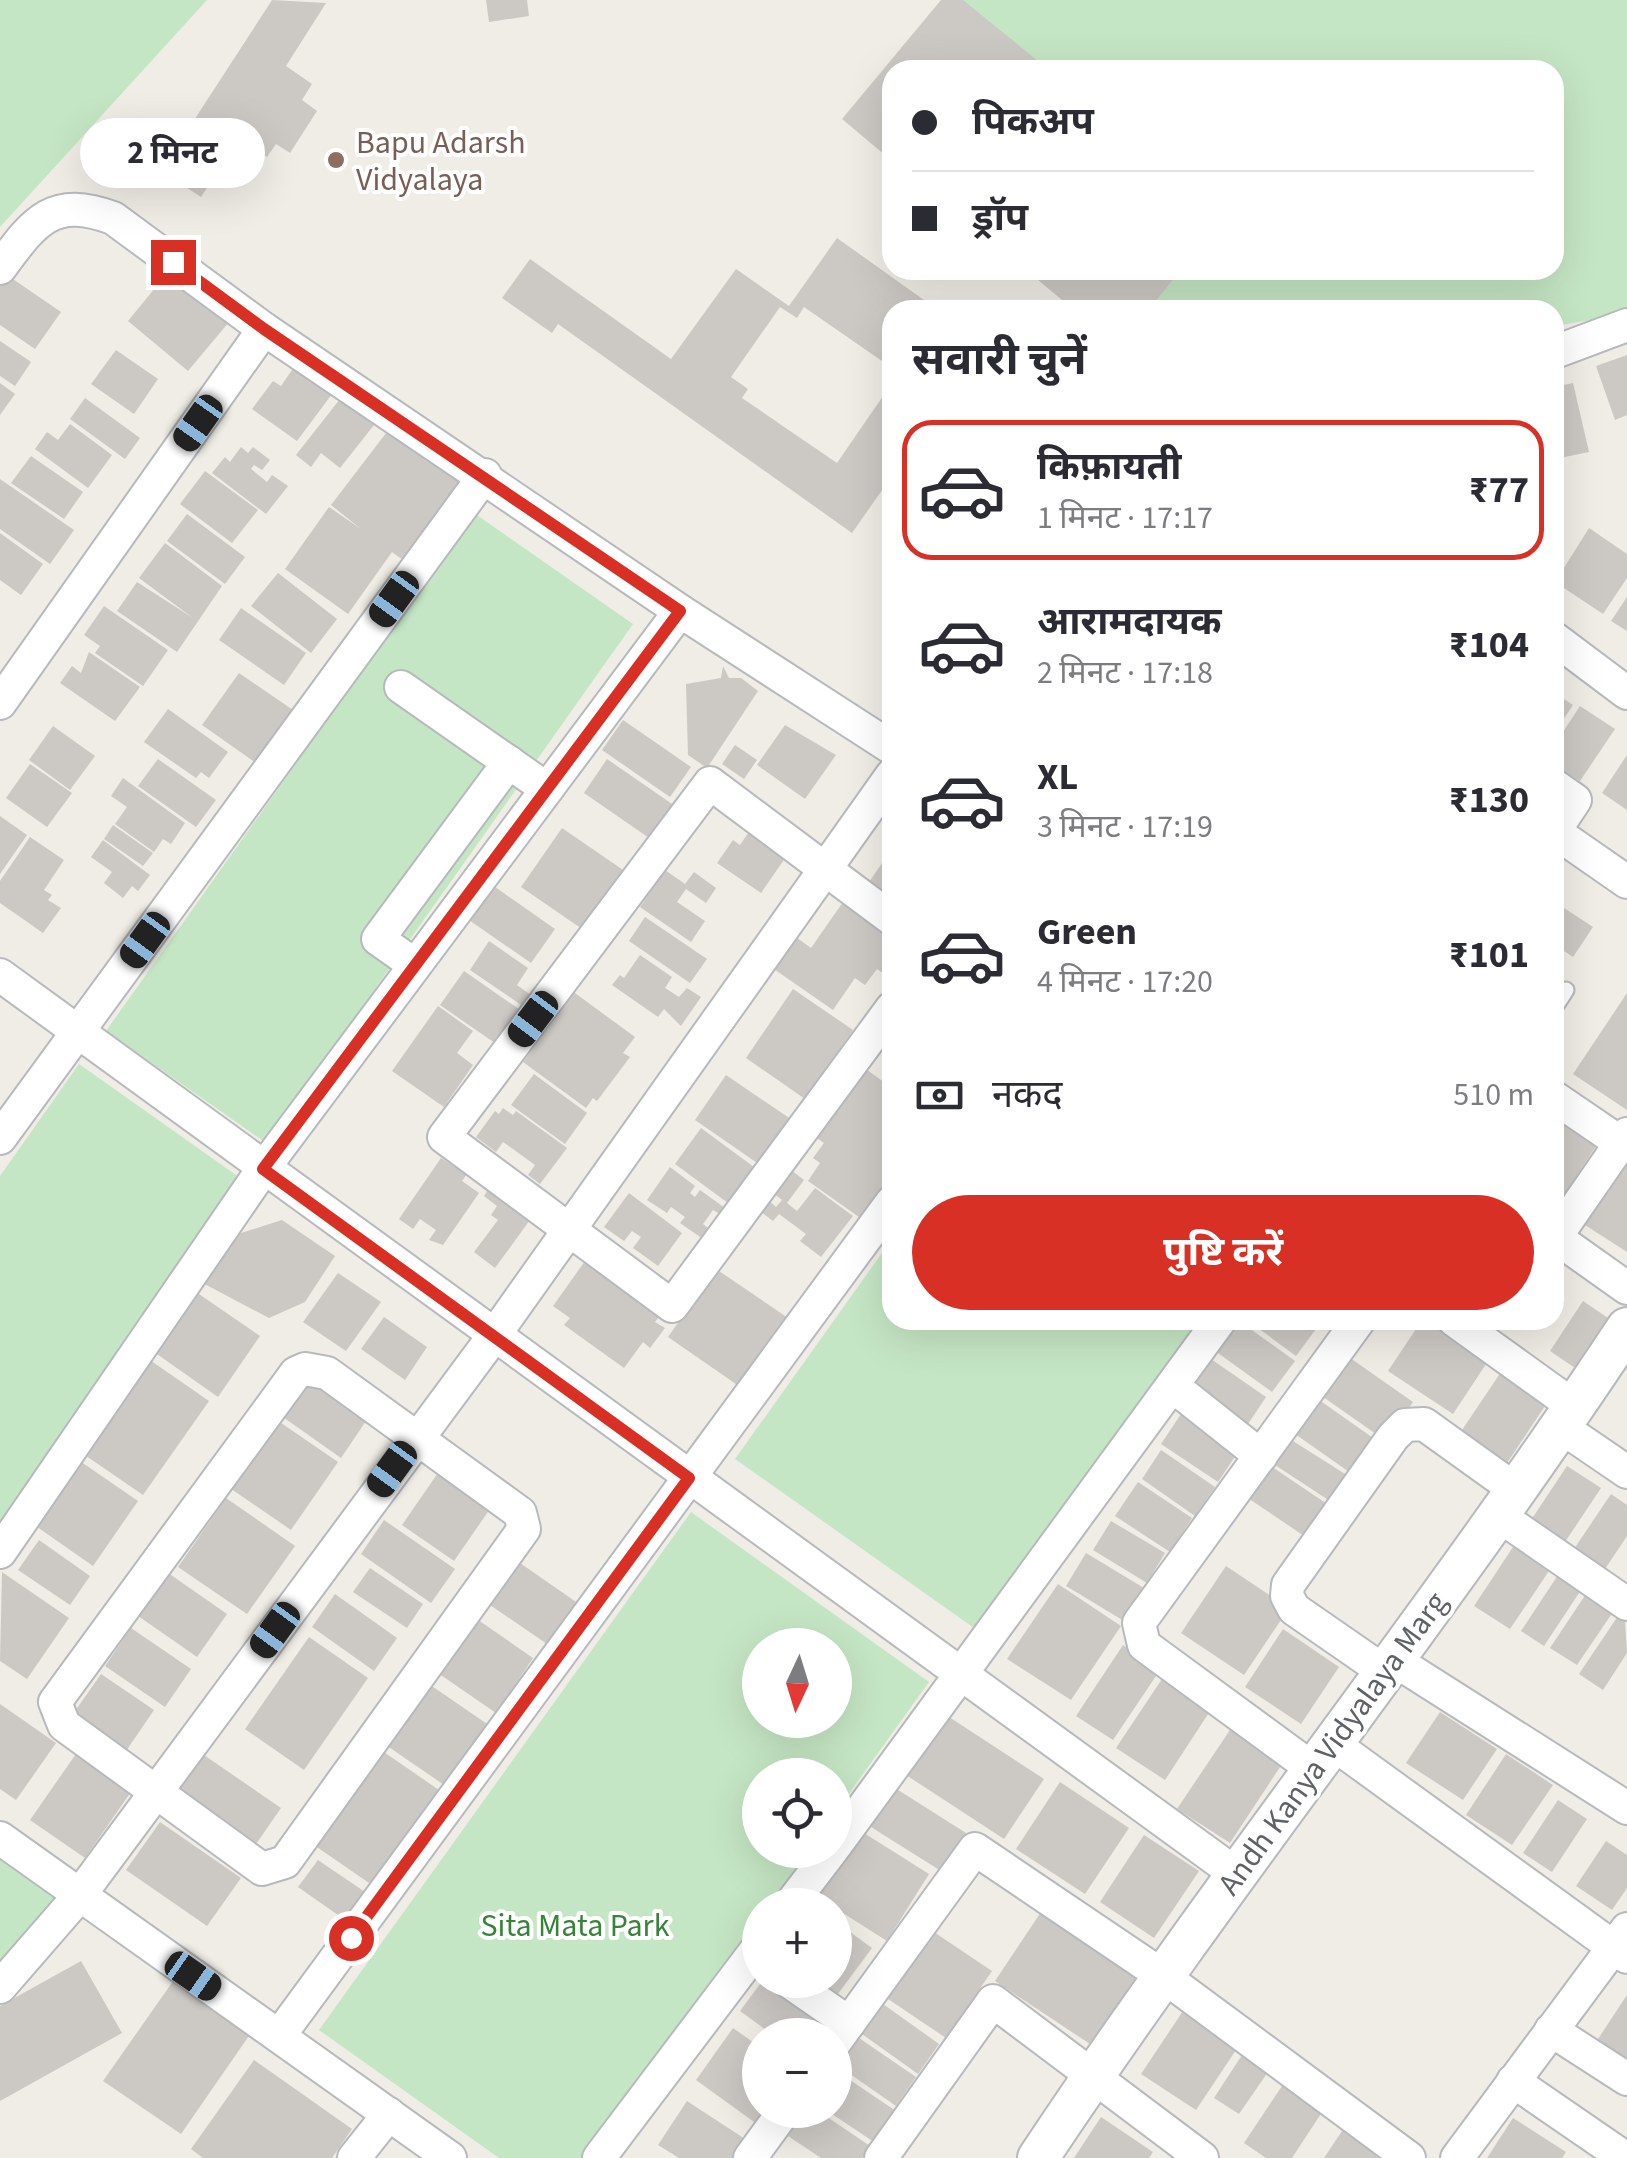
<!DOCTYPE html>
<html lang="hi">
<meta charset="utf-8">
<style>
body{margin:0;font-family:"Source Sans 3","Noto Sans Devanagari",sans-serif;background:#f7f7f7;color:#2b2b33;height:100vh;display:flex;flex-direction:column;font-size:38px;white-space:nowrap}
*{box-sizing:border-box;margin:0}
p{font-size:32px;color:#7c7c81}
.icon{flex:none;width:55px;height:55px;fill:none;stroke:currentColor;stroke-width:2;stroke-linecap:round;stroke-linejoin:round}
.map{position:relative;flex:1;overflow:hidden}
.details{position:absolute;left:882px;top:300px;width:682px;height:1030px;display:flex;flex-direction:column;background:#fff;border-radius:30px;box-shadow:0 10px 40px #0002}
.details>*{flex:none}
.top-card{position:absolute;left:882px;top:60px;width:682px;height:220px;border-radius:30px;box-shadow:0 10px 40px #0002;display:grid;align-content:center;height:220px;padding:0 30px;background:#fff}
.needle{width:65px;rotate:184deg}
.fabs{position:absolute;left:742px;top:1628px;display:grid;gap:20px}
.fabs a{display:grid;place-items:center;width:110px;height:110px;border-radius:50%;background:#fff;box-shadow:0 10px 40px #0002;font-size:50px}
.end{position:absolute;width:45px;height:45px;margin:-22px;border:12px solid #d93025;background:#fff;box-shadow:0 0 0 5px #fff}
.from{border-radius:50%}
.bubble{position:absolute;height:70px;border-radius:35px;background:#fff;box-shadow:0 10px 40px #0002;font-size:32px;font-weight:700;line-height:70px;text-align:center}
.car{position:absolute;width:30px;height:60px;margin:-30px -15px;border-radius:12px;box-shadow:0 0 8px 2px #0007;background:linear-gradient(#222 24%,#8ab4d8 0 40%,#222 0 76%,#8ab4d8 0 86%,#222 0)}
.top-card b{display:flex;align-items:center;gap:35px;height:95px;font-size:38px}
.top-card b+b{border-top:2px solid #e1e1e2}
.top-card i{width:25px;height:25px;background:#2b2b33}
ul{padding:0;list-style:none}
li{display:flex;align-items:center;gap:30px;height:140px;margin:0 20px 15px;padding:0 10px;border:5px solid transparent;border-radius:30px}
li div{flex:1}
li b{display:block;font-size:38px}
li em{font-style:normal;font-weight:700}
li.current{border-color:#d93025}
li>.icon{width:90px;height:90px;stroke-width:1.5}
h2{padding:0 30px;font-size:45px;line-height:120px}
.pay{display:flex;align-items:center;gap:25px;height:110px;padding:0 30px;font-size:38px}
.pay p{margin-inline-start:auto}
.cta{display:flex;gap:20px;margin-top:auto;padding:20px 30px}
.cta a{flex:1;height:115px;border-radius:60px;background:#d93025;color:#fff;font-size:40px;font-weight:700;line-height:115px;text-align:center}
.map>svg:first-child{display:block}
.park{fill:#c5e6c4;fill-rule:evenodd}
.building{fill:#ccc8c4}
.lines{fill:none;stroke-linecap:round;stroke-linejoin:round}
.service-casing{stroke:#b7b9bd;stroke-width:19}
.minor-casing{stroke:#b7b9bd;stroke-width:36}
.tertiary-casing{stroke:#b7b9bd;stroke-width:44}
.service{stroke:#fff;stroke-width:15}
.minor{stroke:#fff;stroke-width:32}
.tertiary{stroke:#fff;stroke-width:40}
.route{stroke:#d93025;stroke-width:12}
.education-dot{fill:#8d6e63;stroke:#fff;stroke-width:4}
.labels{text-anchor:middle;stroke-width:8;stroke-linejoin:round;paint-order:stroke}
.education-label{font-size:32px;fill:#785e54;stroke:#fff;text-anchor:start}
.street-label{font-size:32px;fill:#5e6266;stroke:#fff}
.park-label{font-size:32px;fill:#378439;stroke:#fff}
</style>
<div class="map">
<svg width="1627" height="2158" viewBox="0 0 1627 2158">
<rect width="100%" height="100%" fill="#f0ede6"/>
<!-- park -->
<g class="park">
<path d="M0,0H207L0,227Z"/>
<path d="M958,0H1627V314L1555,326V310H1073L1058,270H1555V70H984Z"/>
<path d="M474,513L633,624L266,1143L106,1031Z"/>
<path d="M79,1064L243,1180L0,1524V1176Z"/>
<path d="M892,1239V1320H1209L984,1635L735,1459Z"/>
<path d="M691,1512L929,1682L835,1813V1775H760V1850H808L769,1905H760V1917L587,2158H499L319,2030ZM760,1645H835V1720H760Z"/>
<path d="M0,1838L69,1888L0,1962Z"/>
</g>
<!-- building -->
<g class="building">
<path d="M272,0L326,3L286,66L312,84L302,100L317,111L290,153L276,144L267,157L239,139L201,197L161,171Z"/>
<path d="M486,0H527L529,16L489,22Z"/>
<path d="M941,0H963L1049,70H892V161L842,119Z"/>
<path d="M837,238L938,310H892V368L804,307L797,318L780,307L731,377L748,389L742,398L837,463L892,383V476L852,533L558,324L552,333L502,298L530,259L671,359L736,269L789,306Z"/>
<path d="M173,266L234,316L188,371L128,321Z"/>
<path d="M1026,270H1181L1148,310H1074Z"/>
<path d="M7,275L61,312L35,349L0,325V285Z"/>
<path d="M0,341L31,362L15,386L0,376Z"/>
<path d="M116,350L158,379L134,414L91,384Z"/>
<path d="M1627,355V415L1615,420L1596,366Z"/>
<path d="M294,367L332,394L297,441L252,409L273,381L281,386Z"/>
<path d="M0,383L15,394L0,415Z"/>
<path d="M1573,383L1589,452L1555,459V387Z"/>
<path d="M85,398L140,438L125,459L70,419Z"/>
<path d="M340,399L374,425L340,468L321,453L311,467L296,455Z"/>
<path d="M70,424L112,455L88,488L35,449L47,432L58,440Z"/>
<path d="M393,424L469,482L407,563L392,552L348,614L285,569L329,507L361,529L331,505Z"/>
<path d="M241,447L248,453L253,447L270,460L262,470L254,465L251,469L267,482L272,475L288,486L266,514L212,473L225,457L230,462Z"/>
<path d="M31,456L83,492L64,519L11,483Z"/>
<path d="M205,471L258,510L232,543L180,504Z"/>
<path d="M0,479L74,530L50,564L0,529Z"/>
<path d="M187,514L245,557L225,584L167,541Z"/>
<path d="M1589,528L1627,554V578L1603,614L1555,582Z"/>
<path d="M0,533L43,564L21,595L0,580Z"/>
<path d="M165,543L222,586L177,652L117,611L137,582L193,618L139,578Z"/>
<path d="M278,573L337,619L311,653L251,606Z"/>
<path d="M1627,597V631L1611,621Z"/>
<path d="M104,606L168,650L143,686L95,653L100,646L84,635Z"/>
<path d="M241,608L306,653L284,685L219,640Z"/>
<path d="M89,652L140,687L115,721L60,683L72,666L81,673Z"/>
<path d="M723,666L729,678H741L758,691L707,768L688,755L686,684L721,678Z"/>
<path d="M239,673L293,710L256,763L202,725Z"/>
<path d="M1555,693L1573,705L1555,732Z"/>
<path d="M1580,706L1615,729L1580,781L1555,765V744Z"/>
<path d="M168,709L228,752L209,778L201,772L196,778L144,742Z"/>
<path d="M623,720L691,767L670,797L602,750Z"/>
<path d="M785,725L836,755L805,799L757,765Z"/>
<path d="M53,726L95,756L70,790L29,760Z"/>
<path d="M735,745L757,760L744,779L722,764Z"/>
<path d="M1627,755V810L1602,793Z"/>
<path d="M158,759L216,800L196,827L138,786Z"/>
<path d="M607,759L675,806L652,840L584,793Z"/>
<path d="M30,764L72,793L47,827L6,798Z"/>
<path d="M123,778L185,823L171,844L163,839L154,852L115,824L127,807L111,796Z"/>
<path d="M0,816L27,835L0,874Z"/>
<path d="M113,825L153,853L143,866L104,839Z"/>
<path d="M562,828L626,872L585,931L521,887Z"/>
<path d="M751,829L788,854L761,893L717,863L733,840L740,845Z"/>
<path d="M892,829V890L887,898L867,885L891,850L882,844Z"/>
<path d="M30,837L64,860L44,890L52,895L48,900L61,908L43,933L0,903V881Z"/>
<path d="M103,840L150,875L138,891L132,886L123,898L104,883L112,872L91,857Z"/>
<path d="M665,870L685,884L694,872L716,888L706,903L686,889L677,902L705,921L691,942L640,907Z"/>
<path d="M488,882L555,929L531,963L463,916Z"/>
<path d="M843,902L892,936V968L887,976L877,969L865,985L855,978L833,1010L771,967L793,935L811,948Z"/>
<path d="M1555,902L1593,927L1573,957L1555,945Z"/>
<path d="M645,917L707,959L690,983L629,941Z"/>
<path d="M489,941L528,968L517,985L535,998L527,1009L470,970Z"/>
<path d="M640,955L672,977L665,988L679,997L687,988L701,997L681,1026L664,1009L658,1017L612,985L620,975L624,978Z"/>
<path d="M464,971L526,1014L502,1048L440,1005Z"/>
<path d="M568,988L635,1037L623,1053L630,1057L597,1101L593,1098L586,1108L523,1062L562,1010L555,1005Z"/>
<path d="M793,989L853,1030L805,1099L746,1058Z"/>
<path d="M1627,993V1110L1573,1074Z"/>
<path d="M438,1006L473,1031L457,1053L473,1065L444,1107L392,1071Z"/>
<path d="M863,1067L892,1088V1179L859,1217L808,1181L820,1163L813,1158L824,1143L811,1134Z"/>
<path d="M534,1074L587,1113L565,1144L511,1105Z"/>
<path d="M726,1075L795,1122L763,1167L695,1120Z"/>
<path d="M503,1108L513,1115L516,1111L567,1148L540,1184L528,1175L535,1165L503,1142L496,1152L476,1137L495,1111L499,1114Z"/>
<path d="M1563,1120L1598,1143L1555,1208V1132Z"/>
<path d="M701,1128L758,1170L732,1206L675,1164Z"/>
<path d="M441,1158L456,1168L462,1161L472,1167L462,1181L479,1193L443,1245L429,1240L436,1230L420,1219L413,1229L399,1219Z"/>
<path d="M1627,1162V1252L1585,1225Z"/>
<path d="M786,1166L804,1180L787,1203L797,1211L815,1188L853,1216L821,1257L800,1241L806,1234L779,1214L773,1221L760,1211L768,1200L776,1207L782,1200L768,1189Z"/>
<path d="M670,1167L695,1186L690,1193L695,1197L700,1190L725,1208L720,1214L713,1210L703,1224L709,1229L703,1239L680,1223L685,1217L671,1207L667,1213L647,1200Z"/>
<path d="M492,1183L535,1213L495,1268L474,1252L498,1220L491,1215L497,1206L484,1196Z"/>
<path d="M629,1193L682,1233L658,1266L633,1248L641,1237L632,1231L624,1241L604,1227Z"/>
<path d="M282,1220L335,1256L305,1302L269,1318L197,1280L219,1240Z"/>
<path d="M585,1261L661,1314L655,1322L665,1328L650,1348L643,1342L624,1368L564,1325L570,1318L553,1306Z"/>
<path d="M716,1269L794,1322L746,1391L668,1337Z"/>
<path d="M338,1273L381,1302L346,1351L303,1322Z"/>
<path d="M196,1292L260,1336L218,1397L154,1352Z"/>
<path d="M1583,1301L1611,1320L1578,1370L1550,1351Z"/>
<path d="M384,1317L427,1347L405,1380L361,1349Z"/>
<path d="M1232,1320H1238L1295,1361L1272,1392L1211,1348Z"/>
<path d="M1247,1320H1312L1319,1325L1296,1356Z"/>
<path d="M1422,1320H1439L1492,1355L1453,1414L1388,1371Z"/>
<path d="M1343,1353L1413,1402L1386,1441L1316,1392Z"/>
<path d="M144,1356L209,1401L143,1495L79,1451Z"/>
<path d="M1208,1357L1266,1397L1248,1424L1189,1384Z"/>
<path d="M1505,1366L1551,1397L1505,1466L1458,1436Z"/>
<path d="M305,1379L366,1421L341,1458L280,1415Z"/>
<path d="M1312,1395L1376,1440L1352,1474L1288,1429Z"/>
<path d="M1185,1408L1242,1446L1218,1482L1161,1444Z"/>
<path d="M271,1416L338,1462L291,1530L224,1484Z"/>
<path d="M1285,1436L1353,1479L1336,1505L1269,1461Z"/>
<path d="M1161,1450L1215,1487L1195,1516L1142,1479Z"/>
<path d="M74,1457L138,1501L93,1566L30,1522Z"/>
<path d="M1262,1460L1336,1510L1313,1542L1239,1492Z"/>
<path d="M1567,1466L1601,1488L1563,1545L1529,1523Z"/>
<path d="M440,1470L492,1506L454,1561L402,1525Z"/>
<path d="M1138,1482L1192,1518L1170,1552L1115,1516Z"/>
<path d="M1611,1494L1627,1505V1536L1605,1569L1574,1549Z"/>
<path d="M226,1498L295,1546L247,1614L178,1567Z"/>
<path d="M384,1520L455,1569L431,1603L361,1554Z"/>
<path d="M1111,1521L1165,1553L1147,1583L1093,1550Z"/>
<path d="M39,1540L90,1576L70,1605L18,1570Z"/>
<path d="M1517,1541L1553,1565L1510,1629L1474,1606Z"/>
<path d="M1086,1553L1144,1588L1124,1621L1066,1586Z"/>
<path d="M520,1563L579,1604L550,1646L490,1605Z"/>
<path d="M1226,1566L1289,1608L1244,1675L1181,1633Z"/>
<path d="M161,1568L227,1614L197,1657L131,1611Z"/>
<path d="M370,1568L423,1604L407,1628L353,1592Z"/>
<path d="M2,1572L69,1618L27,1679L0,1661Z"/>
<path d="M1560,1572L1583,1587L1544,1646L1521,1631Z"/>
<path d="M1058,1584L1121,1626L1071,1700L1007,1659Z"/>
<path d="M1588,1591L1615,1609L1577,1665L1550,1648Z"/>
<path d="M335,1594L397,1638L374,1671L312,1627Z"/>
<path d="M1624,1607L1627,1653L1603,1690L1579,1674Z"/>
<path d="M474,1617L533,1658L496,1713L435,1671Z"/>
<path d="M131,1628L191,1669L165,1707L105,1666Z"/>
<path d="M1283,1629L1339,1667L1301,1724L1245,1687Z"/>
<path d="M309,1637L368,1678L304,1770L245,1729Z"/>
<path d="M1123,1645L1160,1670L1113,1740L1076,1716Z"/>
<path d="M101,1674L154,1710L126,1751L73,1714Z"/>
<path d="M1164,1676L1212,1708L1165,1780L1116,1748Z"/>
<path d="M426,1682L490,1726L447,1787L383,1743Z"/>
<path d="M0,1704L56,1743L16,1800L0,1789Z"/>
<path d="M1440,1712L1497,1749L1463,1800L1406,1763Z"/>
<path d="M946,1715L1044,1779L1004,1839L906,1775Z"/>
<path d="M1232,1727L1284,1761L1230,1843L1177,1809Z"/>
<path d="M378,1748L439,1790L372,1885L311,1843Z"/>
<path d="M78,1751L133,1789L85,1858L30,1820Z"/>
<path d="M201,1753L281,1808L254,1847L174,1792Z"/>
<path d="M1506,1754L1553,1785L1512,1845L1466,1815Z"/>
<path d="M1060,1782L1129,1828L1085,1894L1016,1849Z"/>
<path d="M895,1788L966,1833L941,1871L871,1827Z"/>
<path d="M1558,1800L1587,1819L1552,1872L1523,1853Z"/>
<path d="M160,1822L241,1878L207,1926L126,1870Z"/>
<path d="M856,1828L929,1874L887,1941L813,1894Z"/>
<path d="M1144,1835L1199,1871L1154,1938L1100,1902Z"/>
<path d="M1606,1841L1627,1855V1888L1612,1910L1576,1886Z"/>
<path d="M318,1860L368,1894L348,1922L298,1887Z"/>
<path d="M1041,1912L1143,1979L1096,2048L995,1981Z"/>
<path d="M835,1921L872,1948L835,1998L810,1980H835Z"/>
<path d="M931,1930L992,1971L946,2038L885,1997Z"/>
<path d="M81,1961L122,2033L0,2101V2006Z"/>
<path d="M176,1977L253,2030L181,2134L103,2081Z"/>
<path d="M763,1980H773L836,2026L830,2035H773L740,2011Z"/>
<path d="M1627,1995V2056L1624,2060L1596,2042Z"/>
<path d="M1189,2002L1244,2038L1196,2110L1141,2074Z"/>
<path d="M883,2004L939,2044L918,2074L862,2034Z"/>
<path d="M733,2028L760,2047V2110H772L761,2127L696,2080Z"/>
<path d="M859,2038L916,2077L896,2106L840,2067Z"/>
<path d="M1242,2055L1268,2072L1239,2114L1214,2098Z"/>
<path d="M254,2060L352,2129L332,2158H203L191,2149Z"/>
<path d="M835,2070L899,2113L877,2144L826,2110H835Z"/>
<path d="M1288,2077L1328,2103L1292,2158H1266L1244,2143Z"/>
<path d="M687,2101L745,2139L732,2158H679L658,2145Z"/>
<path d="M801,2110H817L870,2146L862,2158H821L785,2134Z"/>
<path d="M1101,2117L1153,2152L1149,2158H1074Z"/>
<path d="M1513,2118L1566,2152L1562,2158H1487Z"/>
<path d="M1348,2122L1403,2158H1324Z"/>
</g>
<g class="lines">
<defs>
<path id="service" d="M1555,1007L1566,990"/>
<g id="minor">
<path d="M0,268C34,222 52,195 113,218L264,329L680,611L892,748"/>
<path d="M1555,352L1627,325"/>
<path d="M1555,639L1627,693"/>
<path d="M401,687L547,789"/>
<path d="M0,703L264,329"/>
<path d="M1555,786L1575,800L1555,830"/>
<path d="M1555,832L1627,882"/>
<path d="M892,919L710,783L444,1137L672,1306L892,1008"/>
<path d="M415,965L378,939L509,762"/>
<path d="M0,975L1235,1873"/>
<path d="M1555,1098L1621,1143"/>
<path d="M0,1138L485,475"/>
<path d="M1555,1237L1627,1288"/>
<path d="M1555,1238L1627,1134"/>
<path d="M1454,1320L1575,1407"/>
<path d="M305,1369L327,1373L520,1513L524,1529L285,1862L262,1869L64,1725L55,1702L296,1373Z"/>
<path d="M1174,1387L1261,1456"/>
<path d="M1561,1427L1627,1472"/>
<path d="M1498,1515L1627,1604"/>
<path d="M0,1552L263,1169L680,611"/>
<path d="M1394,1660L1627,1808"/>
<path d="M1385,1672L1294,1609L1287,1596L1288,1585L1393,1437L1405,1425L1424,1424L1516,1490"/>
<path d="M1332,1743L1627,1957"/>
<path d="M1313,1769L1144,1645L1139,1623L1359,1320"/>
<path d="M0,1838L450,2158"/>
<path d="M835,1846L1220,1320"/>
<path d="M790,1905L832,1850"/>
<path d="M787,1980L849,2023"/>
<path d="M0,1987L79,1896L493,1337L892,775"/>
<path d="M1551,2030L1627,2079"/>
<path d="M279,2036L892,1202"/>
<path d="M835,2042L975,1849L1163,1976L1409,2158"/>
<path d="M1513,2081L1625,2158"/>
<path d="M354,2158L389,2114"/>
<path d="M599,2158L760,1945"/>
<path d="M750,2158L785,2110"/>
<path d="M881,2158L993,2001L1202,2158"/>
<path d="M1457,2158L1627,1929"/>
</g>
<path id="tertiary" d="M1038,2158C1226,1875 1440,1611 1627,1328"/>
</defs>
<!-- service casing -->
<use href="#service" class="service-casing"/>
<!-- minor casing -->
<use href="#minor" class="minor-casing"/>
<!-- tertiary casing -->
<use href="#tertiary" class="tertiary-casing"/>
<!-- service -->
<use href="#service" class="service"/>
<!-- minor -->
<use href="#minor" class="minor"/>
<!-- tertiary -->
<use href="#tertiary" class="tertiary"/>
</g>
<g class="lines">
<!-- route -->
<path class="route" d="M173,262L264,329L680,611L263,1169L689,1478L351,1938"/>
</g>
<!-- markers -->
<circle class="education-dot" cx="336" cy="160" r="10"/>
<g class="labels">
<!-- education labels -->
<g class="education-label">
<text x="356" y="153">Bapu Adarsh<tspan x="356" dy="37">Vidyalaya</tspan></text>
</g>
<!-- street labels -->
<g class="street-label">
<text transform="translate(1332 1743) rotate(-54)" y="11">Andh Kanya Vidyalaya Marg</text>
</g>
<!-- park labels -->
<g class="park-label">
<text x="575" y="1936">Sita Mata Park</text>
</g>
</g>
</svg>
<div class="fabs">
<a><svg class="needle" viewBox="-14 -14 28 28"><path d="M0-13l5 13h-10z" fill="#e53935"/><path d="M0 13l5-13h-10z" fill="#7c7c81"/></svg></a>
<a><svg class="icon" aria-label="locate" viewBox="0 0 24 24"><circle cx="12" cy="12" r="6"/><path d="M12 2v4M12 18v4M2 12h4M18 12h4"/></svg></a>
<a>+</a>
<a>−</a>
</div>
<i class="end from" style="left:351px;top:1938px"></i>
<i class="end" style="left:173px;top:262px"></i>
<div class="bubble" style="left:80px;top:118px;width:185px">2 मिनट</div>
<i class="car" style="left:198px;top:423px;rotate:215deg"></i>
<i class="car" style="left:394px;top:599px;rotate:216deg"></i>
<i class="car" style="left:145px;top:940px;rotate:216deg"></i>
<i class="car" style="left:533px;top:1019px;rotate:217deg"></i>
<i class="car" style="left:392px;top:1469px;rotate:216deg"></i>
<i class="car" style="left:275px;top:1630px;rotate:216deg"></i>
<i class="car" style="left:193px;top:1976px;rotate:125deg"></i>
<div class="top-card">
<b><i class="from"></i>पिकअप</b>
<b><i></i>ड्रॉप</b>
</div>
<section class="details">
<h2>सवारी चुनें</h2>
<ul>
<li class="current"><svg class="icon" aria-label="car" viewBox="0 0 24 24"><path d="M5 17H2v-5l4-1 3-4h7l3 4 3 1v5h-3M9 17h6M6 11h13"/><circle cx="7" cy="17" r="2"/><circle cx="17" cy="17" r="2"/></svg><div><b>किफ़ायती</b><p>1 मिनट · 17:17</p></div><em>₹77</em></li>
<li><svg class="icon" aria-label="car" viewBox="0 0 24 24"><path d="M5 17H2v-5l4-1 3-4h7l3 4 3 1v5h-3M9 17h6M6 11h13"/><circle cx="7" cy="17" r="2"/><circle cx="17" cy="17" r="2"/></svg><div><b>आरामदायक</b><p>2 मिनट · 17:18</p></div><em>₹104</em></li>
<li><svg class="icon" aria-label="car" viewBox="0 0 24 24"><path d="M5 17H2v-5l4-1 3-4h7l3 4 3 1v5h-3M9 17h6M6 11h13"/><circle cx="7" cy="17" r="2"/><circle cx="17" cy="17" r="2"/></svg><div><b>XL</b><p>3 मिनट · 17:19</p></div><em>₹130</em></li>
<li><svg class="icon" aria-label="car" viewBox="0 0 24 24"><path d="M5 17H2v-5l4-1 3-4h7l3 4 3 1v5h-3M9 17h6M6 11h13"/><circle cx="7" cy="17" r="2"/><circle cx="17" cy="17" r="2"/></svg><div><b>Green</b><p>4 मिनट · 17:20</p></div><em>₹101</em></li>
</ul>
<div class="pay"><svg class="icon" aria-label="cash" viewBox="0 0 24 24"><path d="M3 7h18v10H3z"/><circle cx="12" cy="12" r="2"/></svg>नकद<p>510 m</p></div>
<div class="cta"><a>पुष्टि करें</a></div>
</section>
</div>
